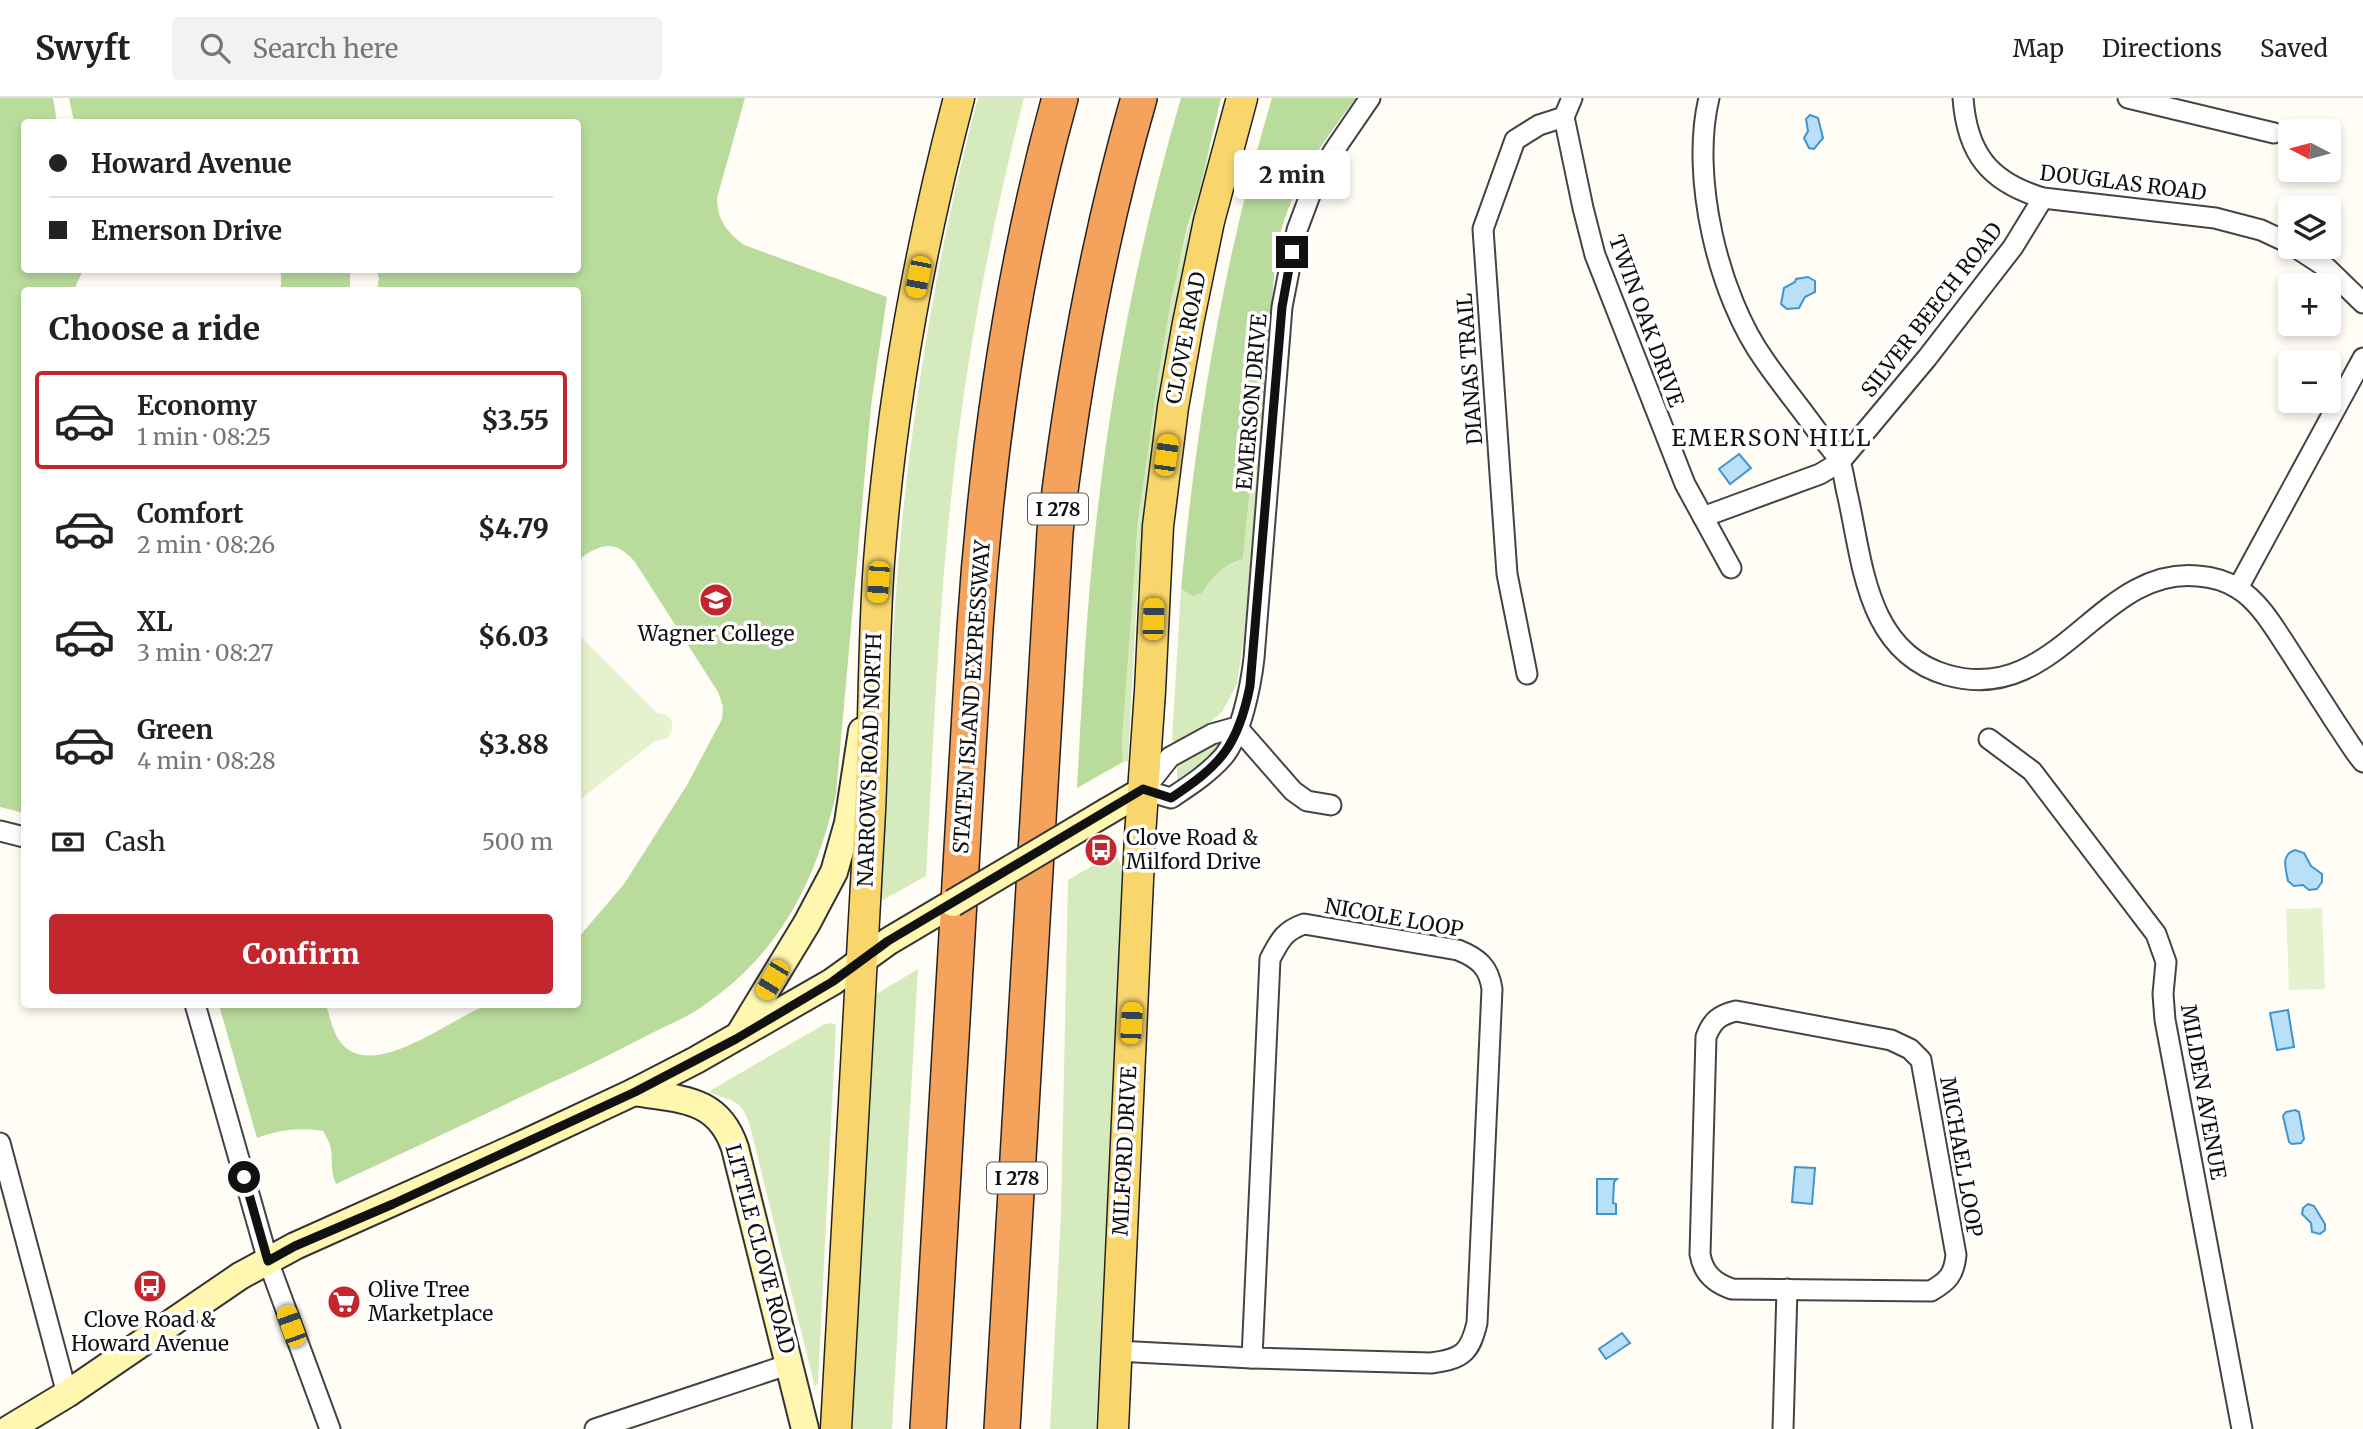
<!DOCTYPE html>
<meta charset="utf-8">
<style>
body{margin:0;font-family:Merriweather,serif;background:#f2f2f2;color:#222;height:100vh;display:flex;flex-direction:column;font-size:26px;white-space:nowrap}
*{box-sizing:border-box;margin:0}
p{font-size:23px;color:#767676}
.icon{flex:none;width:38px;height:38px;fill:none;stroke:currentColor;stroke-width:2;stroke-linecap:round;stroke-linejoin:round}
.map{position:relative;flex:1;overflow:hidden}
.sheet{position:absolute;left:21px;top:189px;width:560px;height:721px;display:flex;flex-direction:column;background:#fff;border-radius:7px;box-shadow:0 4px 10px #0003}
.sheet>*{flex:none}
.top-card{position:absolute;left:21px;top:21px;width:560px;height:154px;border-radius:7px;box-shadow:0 4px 10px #0003;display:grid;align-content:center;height:154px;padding:0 28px;background:#fff}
.needle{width:46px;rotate:276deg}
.buttons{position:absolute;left:2278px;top:21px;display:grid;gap:14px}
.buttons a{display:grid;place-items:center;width:63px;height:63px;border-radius:7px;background:#fff;box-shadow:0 4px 10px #0003;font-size:35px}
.end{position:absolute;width:32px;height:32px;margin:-16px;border:9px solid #111;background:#fff;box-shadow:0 0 0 4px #fff}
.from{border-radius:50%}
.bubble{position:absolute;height:49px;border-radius:7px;background:#fff;box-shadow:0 4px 10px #0003;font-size:23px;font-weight:800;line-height:49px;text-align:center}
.car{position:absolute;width:21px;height:42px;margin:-21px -10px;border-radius:9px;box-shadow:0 0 5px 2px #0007;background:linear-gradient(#f5c518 24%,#345 0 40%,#f5c518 0 76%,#345 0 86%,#f5c518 0)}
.top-card b{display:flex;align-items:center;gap:24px;height:66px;font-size:26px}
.top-card b+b{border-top:2px solid #e0e0e0}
.top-card i{width:18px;height:18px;background:#222}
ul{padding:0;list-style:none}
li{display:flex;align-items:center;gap:21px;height:98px;margin:0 14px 10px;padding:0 14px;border:4px solid transparent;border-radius:7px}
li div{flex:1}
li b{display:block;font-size:26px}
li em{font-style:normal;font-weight:800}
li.active{border-color:#c4262e}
li>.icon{width:63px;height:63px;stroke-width:1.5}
h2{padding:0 28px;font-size:32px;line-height:84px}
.pay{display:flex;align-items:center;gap:18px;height:77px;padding:0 28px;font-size:26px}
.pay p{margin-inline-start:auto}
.button{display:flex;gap:14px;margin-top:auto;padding:14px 28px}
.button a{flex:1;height:80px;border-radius:7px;background:#c4262e;color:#fff;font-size:28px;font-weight:800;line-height:80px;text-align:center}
header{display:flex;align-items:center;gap:42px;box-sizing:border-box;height:98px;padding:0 35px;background:#fff;border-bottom:2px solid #e0e0e0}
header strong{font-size:33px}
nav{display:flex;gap:38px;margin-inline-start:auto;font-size:24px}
.search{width:490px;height:63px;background:#f2f2f2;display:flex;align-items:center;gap:18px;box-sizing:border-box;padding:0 24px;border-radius:7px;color:#767676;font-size:26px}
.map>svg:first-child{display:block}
.green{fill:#d5ebbd}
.forest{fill:#b9dc9c}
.pitch{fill:#e6f2cf}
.water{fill:#b9e0f7;stroke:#3f96cf;stroke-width:2}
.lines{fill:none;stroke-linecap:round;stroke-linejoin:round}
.street-casing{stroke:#444;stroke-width:23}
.secondary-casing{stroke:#333;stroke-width:30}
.primary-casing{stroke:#222;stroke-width:33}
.highway-casing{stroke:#222;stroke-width:38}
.street{stroke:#fff;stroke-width:19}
.secondary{stroke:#fff6b0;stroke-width:26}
.primary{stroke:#f9d66b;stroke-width:30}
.highway{stroke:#f5a25d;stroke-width:35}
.secondary-bridge-casing{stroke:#333;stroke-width:30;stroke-linecap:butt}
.secondary-bridge{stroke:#fff6b0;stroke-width:26}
.route{stroke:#111;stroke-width:9}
.labels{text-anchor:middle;stroke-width:7;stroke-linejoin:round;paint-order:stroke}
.shield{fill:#fff;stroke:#585858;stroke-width:2}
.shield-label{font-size:19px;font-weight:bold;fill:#111}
.street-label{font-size:21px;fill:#111;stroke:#fff}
.poi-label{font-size:21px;fill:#111;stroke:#fff}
.neighbourhood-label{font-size:23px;letter-spacing:2px;fill:#111;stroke:#fff}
</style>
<header>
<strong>Swyft</strong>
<div class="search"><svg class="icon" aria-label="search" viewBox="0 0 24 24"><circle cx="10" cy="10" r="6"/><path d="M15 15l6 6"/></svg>Search here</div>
<nav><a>Map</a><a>Directions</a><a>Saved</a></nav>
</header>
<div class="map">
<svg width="2363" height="1331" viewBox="0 0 2363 1331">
<rect width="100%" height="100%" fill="#fffdf5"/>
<!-- green -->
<g class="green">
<path d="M978,0H1024C995,115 971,231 957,349C939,491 934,635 926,778L883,802L880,797C887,667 890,536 904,406C919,269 942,133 978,0Z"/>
<path d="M1211,45L1194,136L1143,439L1137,497L1128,663L1123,664L1122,642C1132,494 1141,345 1171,199C1182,147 1199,97 1211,45Z"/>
<path d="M1262,327L1244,538L1237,586L1222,614L1203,630L1177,645L1172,642L1181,491L1193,498L1219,472L1243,461L1249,400Z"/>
<path d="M1219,642L1222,648L1211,660L1177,682V664Z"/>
<path d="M1115,755L1123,771L1096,1331H1050L1061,1116L1068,782Z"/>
<path d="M918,871L892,1331H851L873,898Z"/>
<path d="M831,925L836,927L818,1284L815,1289L749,1024C741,1002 730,1002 710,995L713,991L823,927Z"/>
</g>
<!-- forest -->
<g class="forest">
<path d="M0,0H53L57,24H24V172H83L74,192H24V715L0,709Z"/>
<path d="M69,0H745L717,100C717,122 727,134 744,147L887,199L871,308L836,696C815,786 779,857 700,910C684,921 665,928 648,937C615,954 582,971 548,986C477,1020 407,1053 336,1086C327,1064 338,1056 323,1033C300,1029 278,1032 257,1040L219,907H326C330,918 332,932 339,942C369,987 450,921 485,908C500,902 558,906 578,906V840L624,786L687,687L722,621L723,608L718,594L635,464C615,441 601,445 578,462V192H377L379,181L377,172H578V24H74Z"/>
<path d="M1181,0H1221L1199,94L1187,130L1171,202L1158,279L1138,424L1122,642L1123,664L1077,690C1082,602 1086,514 1096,426C1112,282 1140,140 1181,0Z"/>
<path d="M1272,0H1356C1319,49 1289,91 1276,153L1262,327L1249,400L1243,461C1224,467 1212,477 1202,495L1193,498L1181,491C1196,325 1224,160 1272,0Z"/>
<rect x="281" y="172" width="69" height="20"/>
</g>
<!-- pitch -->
<g class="pitch">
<path d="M578,536L657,615C673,616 677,628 667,641L655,643L578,703Z"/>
<path d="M2322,810L2325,891L2289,892L2286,811Z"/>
</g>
<!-- water -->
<g class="water">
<path d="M1810,17L1818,20L1823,40L1814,51L1809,50L1804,40L1808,33L1806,21Z"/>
<path d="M1808,179L1815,183V194L1805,199L1799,210L1787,211L1781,206L1784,190L1795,184L1796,181Z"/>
<path d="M1739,356L1751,370L1730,386L1719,371Z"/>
<path d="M2295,752L2304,755L2311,768L2322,776V784L2317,791L2309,792L2303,787L2294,788L2288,783C2286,771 2280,757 2295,752Z"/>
<path d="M2288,912L2294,949L2277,952L2270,915Z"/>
<path d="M2295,1012L2299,1014L2304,1041L2301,1045L2292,1046L2289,1044L2283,1018L2286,1014Z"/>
<path d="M1795,1069L1815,1070L1812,1106L1792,1104Z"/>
<path d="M1597,1081H1617L1614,1084L1613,1105L1616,1106V1116H1597Z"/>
<path d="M2308,1106L2314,1108L2325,1126V1132L2320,1136L2312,1134L2311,1125L2302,1116L2303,1110Z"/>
<path d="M1622,1235L1630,1245L1606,1261L1599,1251Z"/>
</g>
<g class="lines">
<defs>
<g id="street">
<path d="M1709,0C1690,78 1718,198 1765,263C1783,289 1804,314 1822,340C1828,347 1836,356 1840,364C1844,375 1845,388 1848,399C1863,467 1867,554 1947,577C2058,609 2098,468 2198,478C2211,479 2226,483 2237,490C2258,502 2274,529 2287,549C2303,574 2320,600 2336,625C2345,638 2353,652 2363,664"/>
<path d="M1963,0C1967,55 1989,84 2043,100L2215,120L2261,132L2291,146"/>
<path d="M2128,0L2274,35"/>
<path d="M1564,19L1583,110L1595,157L1685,386L1731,470"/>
<path d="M2295,149L2327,170L2363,205"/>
<path d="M1703,419L1820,376L1840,364L1927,260L2013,149L2043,100"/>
<path d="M2238,490L2363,260"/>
<path d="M1527,576L1507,476L1483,131L1515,42L1539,27L1564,19L1572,0"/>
<path d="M1237,629L1212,636L1170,659L1144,692L1171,700C1189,688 1208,676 1223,659C1241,638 1251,587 1254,560L1282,209L1297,132L1312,92L1333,54L1370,0"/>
<path d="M1237,629L1293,693L1307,703L1331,707"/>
<path d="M1989,641L2032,673L2156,836L2166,864L2163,896L2165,922L2242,1331"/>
<path d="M0,733L24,739"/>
<path d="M1304,826L1458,852C1478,860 1489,869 1492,891L1477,1225C1470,1255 1462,1261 1431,1265L1252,1260L1270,861C1280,842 1284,833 1304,826Z"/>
<path d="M195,906L268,1163L330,1331"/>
<path d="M1736,913L1891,942L1910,951L1921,962L1956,1157C1954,1177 1948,1183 1931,1193L1732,1191C1714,1185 1703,1175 1700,1156L1706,939C1712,923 1719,917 1736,913Z"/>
<path d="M0,1045L67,1296"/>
<path d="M1116,1253L1252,1260"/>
<path d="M595,1331L790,1266"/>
<path d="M1783,1331L1787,1191"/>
</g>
<g id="secondary">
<path d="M1108,713L1144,692"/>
<path d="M739,937L807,825L834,774L848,725L862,633"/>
<path d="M634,994C681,1002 718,999 735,1050L805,1331"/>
<path d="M9,1331L67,1296L240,1178L295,1148L523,1046L634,994L696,962L832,884L889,843L953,805"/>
</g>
<g id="primary">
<path d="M836,1331C847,1125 858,919 870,713C874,630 873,547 879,464C891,307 919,152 959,0"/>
<path d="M1113,1331L1140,738L1150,593L1158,428L1173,309L1188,225L1209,123L1242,0"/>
</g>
<g id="highway">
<path d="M928,1331L975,530C987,351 1012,173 1060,0"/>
<path d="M1002,1331L1055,434C1072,287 1098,142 1139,0"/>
</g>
</defs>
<!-- street casing -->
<use href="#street" class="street-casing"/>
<!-- secondary casing -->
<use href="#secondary" class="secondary-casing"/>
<!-- primary casing -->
<use href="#primary" class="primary-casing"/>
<!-- highway casing -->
<use href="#highway" class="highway-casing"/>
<!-- street -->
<use href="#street" class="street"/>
<!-- secondary -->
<use href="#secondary" class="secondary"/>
<!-- primary -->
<use href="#primary" class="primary"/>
<!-- highway -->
<use href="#highway" class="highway"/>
<defs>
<path id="secondary-bridge" d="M953,805L1108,713"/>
</defs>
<!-- secondary-bridge casing -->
<use href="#secondary-bridge" class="secondary-bridge-casing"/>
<!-- secondary-bridge -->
<use href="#secondary-bridge" class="secondary-bridge"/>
</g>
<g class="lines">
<!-- route -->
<path class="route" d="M244,1079L268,1163L295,1148L393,1106L635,994L736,941L832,884L888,843L1143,691L1171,700C1221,667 1238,648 1250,588L1282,209L1292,154"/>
</g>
<!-- icons -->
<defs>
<symbol id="university-disc" viewBox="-11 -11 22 22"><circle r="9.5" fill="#c4262e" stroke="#fff"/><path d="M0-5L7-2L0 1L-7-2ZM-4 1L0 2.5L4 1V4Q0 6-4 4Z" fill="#fff"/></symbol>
<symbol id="bus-disc" viewBox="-11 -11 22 22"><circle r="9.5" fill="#c4262e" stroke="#fff"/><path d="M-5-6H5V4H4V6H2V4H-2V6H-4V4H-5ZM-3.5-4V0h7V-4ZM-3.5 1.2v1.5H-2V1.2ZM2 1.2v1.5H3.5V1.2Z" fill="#fff"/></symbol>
<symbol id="supermarket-disc" viewBox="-11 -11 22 22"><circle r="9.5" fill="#c4262e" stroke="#fff"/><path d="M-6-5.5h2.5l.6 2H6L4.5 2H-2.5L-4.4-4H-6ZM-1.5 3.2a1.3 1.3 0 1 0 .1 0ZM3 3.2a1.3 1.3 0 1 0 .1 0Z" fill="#fff"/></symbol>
</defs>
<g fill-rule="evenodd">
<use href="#university-disc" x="697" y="483" width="38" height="38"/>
<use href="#bus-disc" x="1082" y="733" width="38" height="38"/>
<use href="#bus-disc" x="131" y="1169" width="38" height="38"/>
<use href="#supermarket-disc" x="325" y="1185" width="38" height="38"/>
</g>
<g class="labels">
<!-- shield labels -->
<g class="shield">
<rect x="1028" y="395.5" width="60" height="31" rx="5"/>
<rect x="987" y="1064.5" width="60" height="31" rx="5"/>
</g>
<g class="shield-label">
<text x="1058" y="418">I 278</text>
<text x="1017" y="1087">I 278</text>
</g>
<!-- street labels -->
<g class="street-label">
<text transform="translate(2123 85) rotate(7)" y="7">DOUGLAS ROAD</text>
<text transform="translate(1932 212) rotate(-52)" y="7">SILVER BEECH ROAD</text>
<text transform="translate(1646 223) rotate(70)" y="7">TWIN OAK DRIVE</text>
<text transform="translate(1186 240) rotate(-79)" y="7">CLOVE ROAD</text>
<text transform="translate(1470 271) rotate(-94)" y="7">DIANAS TRAIL</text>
<text transform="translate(1252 304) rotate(-85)" y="7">EMERSON DRIVE</text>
<text transform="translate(972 599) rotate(-86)" y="7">STATEN ISLAND EXPRESSWAY</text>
<text transform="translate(870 662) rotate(-88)" y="7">NARROWS ROAD NORTH</text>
<text transform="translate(1394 820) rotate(10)" y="7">NICOLE LOOP</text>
<text transform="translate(2203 994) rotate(80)" y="7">MILDEN AVENUE</text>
<text transform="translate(1125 1053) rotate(-87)" y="7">MILFORD DRIVE</text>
<text transform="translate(1961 1059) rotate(80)" y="7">MICHAEL LOOP</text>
<text transform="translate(760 1151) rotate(75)" y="7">LITTLE CLOVE ROAD</text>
</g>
<!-- poi labels -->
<g class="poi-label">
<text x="716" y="543">Wagner College</text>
<text x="1126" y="747" text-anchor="start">Clove Road &amp;<tspan x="1126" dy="24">Milford Drive</tspan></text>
<text x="368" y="1199" text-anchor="start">Olive Tree<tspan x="368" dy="24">Marketplace</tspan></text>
<text x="150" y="1229">Clove Road &amp;<tspan x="150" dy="24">Howard Avenue</tspan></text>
</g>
<!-- neighbourhood labels -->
<g class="neighbourhood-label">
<text x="1772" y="348">EMERSON HILL</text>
</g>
</g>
</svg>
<div class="buttons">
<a><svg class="needle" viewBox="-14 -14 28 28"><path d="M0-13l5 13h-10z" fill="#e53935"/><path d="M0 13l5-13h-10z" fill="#767676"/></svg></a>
<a><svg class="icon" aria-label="layers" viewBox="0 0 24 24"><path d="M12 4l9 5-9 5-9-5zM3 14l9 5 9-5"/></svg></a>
<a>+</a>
<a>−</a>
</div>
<i class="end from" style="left:244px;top:1079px"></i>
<i class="end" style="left:1292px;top:154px"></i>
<div class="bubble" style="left:1234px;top:52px;width:116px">2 min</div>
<i class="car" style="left:918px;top:179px;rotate:191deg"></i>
<i class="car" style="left:1166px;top:357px;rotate:8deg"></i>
<i class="car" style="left:878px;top:484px;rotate:184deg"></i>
<i class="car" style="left:1153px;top:521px;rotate:2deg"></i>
<i class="car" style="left:772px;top:882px;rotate:211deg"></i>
<i class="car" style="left:1131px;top:925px;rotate:3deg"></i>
<i class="car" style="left:291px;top:1228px;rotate:340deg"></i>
<div class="top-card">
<b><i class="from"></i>Howard Avenue</b>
<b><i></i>Emerson Drive</b>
</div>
<section class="sheet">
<h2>Choose a ride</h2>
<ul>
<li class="active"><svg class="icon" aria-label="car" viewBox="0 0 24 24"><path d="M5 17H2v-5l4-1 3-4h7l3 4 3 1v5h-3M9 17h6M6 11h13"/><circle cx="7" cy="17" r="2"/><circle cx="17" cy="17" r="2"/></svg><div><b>Economy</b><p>1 min · 08:25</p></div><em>$3.55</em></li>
<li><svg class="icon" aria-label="car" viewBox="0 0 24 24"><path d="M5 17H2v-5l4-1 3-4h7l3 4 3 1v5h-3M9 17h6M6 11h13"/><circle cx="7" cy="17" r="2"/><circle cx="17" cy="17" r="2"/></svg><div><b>Comfort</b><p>2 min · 08:26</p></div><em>$4.79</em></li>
<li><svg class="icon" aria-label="car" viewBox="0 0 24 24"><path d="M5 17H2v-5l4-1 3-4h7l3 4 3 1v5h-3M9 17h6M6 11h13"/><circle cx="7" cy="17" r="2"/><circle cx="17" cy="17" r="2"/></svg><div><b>XL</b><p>3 min · 08:27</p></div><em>$6.03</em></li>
<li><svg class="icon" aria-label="car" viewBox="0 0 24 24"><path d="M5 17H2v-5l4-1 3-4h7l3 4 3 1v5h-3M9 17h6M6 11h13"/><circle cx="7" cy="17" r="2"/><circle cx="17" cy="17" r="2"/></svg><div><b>Green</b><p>4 min · 08:28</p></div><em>$3.88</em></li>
</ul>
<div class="pay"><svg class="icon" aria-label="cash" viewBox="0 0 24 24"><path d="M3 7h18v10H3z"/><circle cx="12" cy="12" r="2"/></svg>Cash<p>500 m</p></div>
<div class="button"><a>Confirm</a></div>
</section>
</div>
